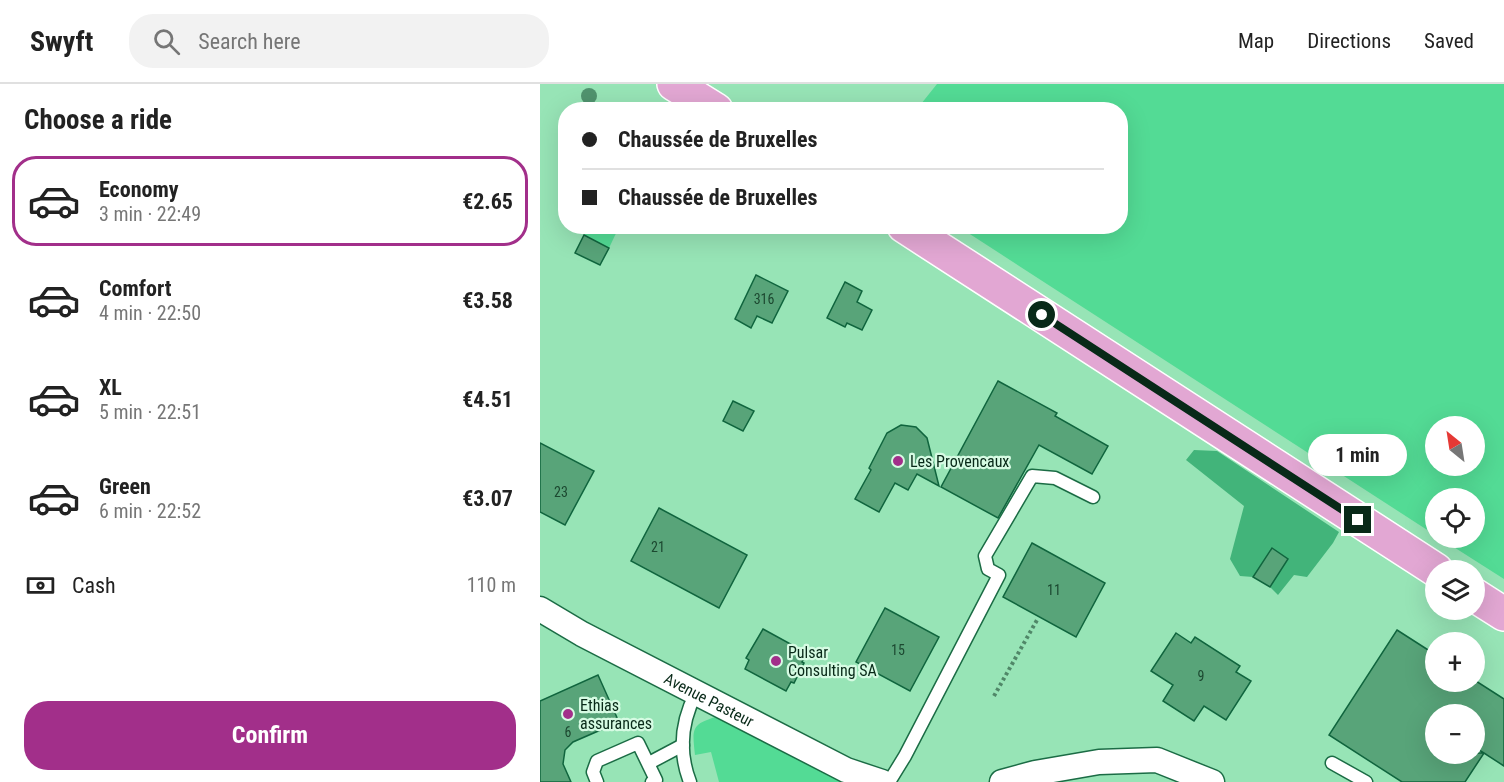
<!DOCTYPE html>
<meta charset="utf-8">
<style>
body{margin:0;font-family:"Roboto Condensed",sans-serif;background:#f2f2f2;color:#222;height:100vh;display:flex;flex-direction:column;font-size:22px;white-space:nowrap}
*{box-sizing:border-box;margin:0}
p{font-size:20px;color:#767676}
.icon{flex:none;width:33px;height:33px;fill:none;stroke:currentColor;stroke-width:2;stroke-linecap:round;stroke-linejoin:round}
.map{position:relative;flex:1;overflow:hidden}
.details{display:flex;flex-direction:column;background:#fff;width:540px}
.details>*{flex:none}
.banner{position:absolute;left:18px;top:18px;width:570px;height:132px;border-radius:24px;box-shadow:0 6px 24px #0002;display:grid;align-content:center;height:132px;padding:0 24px;background:#fff}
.needle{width:39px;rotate:330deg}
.fabs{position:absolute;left:885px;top:332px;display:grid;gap:12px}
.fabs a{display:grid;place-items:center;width:60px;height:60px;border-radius:50%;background:#fff;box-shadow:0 6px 24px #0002;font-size:30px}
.end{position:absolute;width:27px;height:27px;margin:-14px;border:8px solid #082918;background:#fff;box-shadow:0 0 0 3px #fff}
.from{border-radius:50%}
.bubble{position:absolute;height:42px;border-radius:21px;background:#fff;box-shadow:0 6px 24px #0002;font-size:20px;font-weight:700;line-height:42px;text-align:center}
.banner b{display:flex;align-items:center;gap:21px;height:57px;font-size:22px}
.banner b+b{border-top:2px solid #e0e0e0}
.banner i{width:15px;height:15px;background:#222}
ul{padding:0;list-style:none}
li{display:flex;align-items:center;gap:18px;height:90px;margin:0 12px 9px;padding:0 12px;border:3px solid transparent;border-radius:24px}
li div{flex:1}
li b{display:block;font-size:22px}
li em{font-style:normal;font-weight:700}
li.current{border-color:#a22f8a}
li>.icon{width:54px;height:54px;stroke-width:1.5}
h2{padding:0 24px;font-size:27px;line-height:72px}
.pay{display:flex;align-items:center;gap:15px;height:66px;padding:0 24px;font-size:22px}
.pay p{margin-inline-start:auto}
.button{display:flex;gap:12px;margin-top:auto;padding:12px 24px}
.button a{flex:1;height:69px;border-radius:24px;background:#a22f8a;color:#fff;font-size:24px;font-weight:700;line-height:69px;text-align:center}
header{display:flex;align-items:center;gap:36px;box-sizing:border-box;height:84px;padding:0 30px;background:#fff;border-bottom:2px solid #e0e0e0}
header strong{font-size:28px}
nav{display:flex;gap:33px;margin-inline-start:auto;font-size:21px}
.search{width:420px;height:54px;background:#f2f2f2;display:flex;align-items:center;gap:15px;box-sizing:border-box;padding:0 21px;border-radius:24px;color:#767676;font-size:22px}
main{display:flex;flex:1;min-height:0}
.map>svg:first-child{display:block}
.green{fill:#53db95;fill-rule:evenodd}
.forest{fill:#42b47a}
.building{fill:#58a479;stroke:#10653e;stroke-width:1.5;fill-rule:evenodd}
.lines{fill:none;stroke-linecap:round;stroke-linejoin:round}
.lane-casing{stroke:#1b6c45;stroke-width:15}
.street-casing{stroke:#1b6c45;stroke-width:27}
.primary-casing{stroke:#fff;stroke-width:36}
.path{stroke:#508768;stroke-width:4;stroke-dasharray:3 3;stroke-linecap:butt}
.lane{stroke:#fff;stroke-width:12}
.street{stroke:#fff;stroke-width:24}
.primary{stroke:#e2a7d3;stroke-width:33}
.tree{fill:#50936e}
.route{stroke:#082918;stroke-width:8}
.poi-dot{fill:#a22f8a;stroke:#d6fbe3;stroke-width:2}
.labels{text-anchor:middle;stroke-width:4.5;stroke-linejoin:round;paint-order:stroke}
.number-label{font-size:14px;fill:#1c4830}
.poi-label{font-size:16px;fill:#082918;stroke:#d6fbe3;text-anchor:start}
.street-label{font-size:16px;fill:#082918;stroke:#d6fbe3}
</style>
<header>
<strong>Swyft</strong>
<div class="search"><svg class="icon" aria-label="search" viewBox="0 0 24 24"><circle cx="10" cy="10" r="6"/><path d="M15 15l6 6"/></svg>Search here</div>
<nav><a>Map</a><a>Directions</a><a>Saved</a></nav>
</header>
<main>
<section class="details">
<h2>Choose a ride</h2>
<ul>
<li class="current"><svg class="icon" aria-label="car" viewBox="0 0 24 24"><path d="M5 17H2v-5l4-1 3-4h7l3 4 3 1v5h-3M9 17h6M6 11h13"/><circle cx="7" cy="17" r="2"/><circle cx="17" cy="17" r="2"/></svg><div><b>Economy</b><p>3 min · 22:49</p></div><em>€2.65</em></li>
<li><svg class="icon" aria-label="car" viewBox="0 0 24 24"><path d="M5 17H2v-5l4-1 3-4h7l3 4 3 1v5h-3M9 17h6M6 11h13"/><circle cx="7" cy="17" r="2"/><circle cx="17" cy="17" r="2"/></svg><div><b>Comfort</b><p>4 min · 22:50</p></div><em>€3.58</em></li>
<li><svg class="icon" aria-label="car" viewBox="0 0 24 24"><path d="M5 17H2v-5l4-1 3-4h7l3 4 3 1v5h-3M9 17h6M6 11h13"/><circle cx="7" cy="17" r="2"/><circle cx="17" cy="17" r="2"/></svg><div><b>XL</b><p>5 min · 22:51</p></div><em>€4.51</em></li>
<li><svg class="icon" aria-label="car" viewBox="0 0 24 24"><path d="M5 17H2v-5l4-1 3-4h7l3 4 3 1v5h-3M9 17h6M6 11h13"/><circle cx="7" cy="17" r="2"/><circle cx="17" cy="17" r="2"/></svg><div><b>Green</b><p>6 min · 22:52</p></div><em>€3.07</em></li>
</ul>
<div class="pay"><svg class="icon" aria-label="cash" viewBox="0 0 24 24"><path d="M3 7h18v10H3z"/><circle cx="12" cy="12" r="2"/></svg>Cash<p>110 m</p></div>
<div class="button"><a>Confirm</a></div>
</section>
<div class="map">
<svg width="964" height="698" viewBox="0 0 964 698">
<rect width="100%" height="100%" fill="#97e4b6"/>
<!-- green -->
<g class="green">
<path d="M397,0H964V495L898,453H934V414H896L895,451L419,143L580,142V26L377,25ZM896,342H934V381H896Z"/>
<path d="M48,143H79L69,164L44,151Z"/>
<path d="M179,632L302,698H179L171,668L155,671C152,644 151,640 179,632Z"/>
</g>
<!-- forest -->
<path class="forest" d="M654,366L677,367L799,448L793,459L767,493L754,491L738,511L730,503L748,475L732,465L713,493L700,492L690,475L704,422L646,376Z"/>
<!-- building -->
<g class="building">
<path d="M44,151L69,164L60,181L35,169Z"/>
<path d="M216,191L248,207L232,239L217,232L211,244L195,235Z"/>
<path d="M305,198L322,207L317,218L332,226L322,246L307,239L305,243L287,234Z"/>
<path d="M458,297L517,329L515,332L568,362L552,390L499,361L458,434L401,403Z"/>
<path d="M193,317L214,327L203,347L183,337Z"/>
<path d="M361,341L376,343L387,354L399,402L377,390L368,406L355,399L339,428L315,415L331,386L329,384L347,349Z"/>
<path d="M0,359L54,387L25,441L0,428Z"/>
<path d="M119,424L207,471L179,524L91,477Z"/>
<path d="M492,459L565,499L536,553L463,513Z"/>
<path d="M732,464L748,475L730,503L713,493Z"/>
<path d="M345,524L399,553L370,607L316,578Z"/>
<path d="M223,545L267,569L262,578L264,579L254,599L251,598L246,607L205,585L209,576L206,574Z"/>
<path d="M857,546L896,571V597H936L964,615V682L944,669L925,698H862L789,651ZM896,630H934V663L944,669H896Z"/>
<path d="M636,549L651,559L655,553L700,582L696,588L711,597L686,636L664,622L654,637L623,617L633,601L611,587Z"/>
<path d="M58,591L79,638L33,658L25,666L23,680L31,698H0V617Z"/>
</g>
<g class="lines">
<defs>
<g id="lane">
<path d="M109,679L143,661"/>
<path d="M792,679L826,698"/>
<path d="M57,698L53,688L57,677L98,659L116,696L112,698"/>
<path d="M150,698C138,667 141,638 156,609"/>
<path d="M349,698L365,672L459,491L448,485L445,472L492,392L515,394L553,413"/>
</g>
<g id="street">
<path id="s1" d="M0,525L42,550L306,686L342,698"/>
<path d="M462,698L495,689L559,678L617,676L672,698"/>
</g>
<g id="primary">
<path d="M134,0L176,26"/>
<path d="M364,142L896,486"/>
<path d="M934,511L964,530"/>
</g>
</defs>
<!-- lane casing -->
<use href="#lane" class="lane-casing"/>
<!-- street casing -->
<use href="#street" class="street-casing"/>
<!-- primary casing -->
<use href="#primary" class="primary-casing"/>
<!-- path -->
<path class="path" d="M454,612L497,536"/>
<!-- lane -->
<use href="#lane" class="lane"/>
<!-- street -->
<use href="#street" class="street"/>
<!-- primary -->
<use href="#primary" class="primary"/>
</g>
<!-- trees -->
<circle class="tree" cx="49" cy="12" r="8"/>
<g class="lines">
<!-- route -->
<path class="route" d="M502,231L818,436"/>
</g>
<!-- markers -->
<g class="poi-dot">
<circle cx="358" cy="377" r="6"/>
<circle cx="236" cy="577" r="6"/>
<circle cx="28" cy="630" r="6"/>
</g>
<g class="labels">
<!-- number labels -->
<g class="number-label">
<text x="224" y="220">316</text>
<text x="21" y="413">23</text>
<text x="118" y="468">21</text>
<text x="514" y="511">11</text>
<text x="358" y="571">15</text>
<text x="661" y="597">9</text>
<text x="28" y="653">6</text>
</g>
<!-- poi labels -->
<g class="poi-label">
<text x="370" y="383">Les Provencaux</text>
<text x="248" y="574">Pulsar<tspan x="248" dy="18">Consulting SA</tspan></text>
<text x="40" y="627">Ethias<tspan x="40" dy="18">assurances</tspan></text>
</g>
<!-- street labels -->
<g class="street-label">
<text dy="6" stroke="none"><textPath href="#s1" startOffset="192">Avenue Pasteur</textPath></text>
</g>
</g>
</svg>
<div class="fabs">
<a><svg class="needle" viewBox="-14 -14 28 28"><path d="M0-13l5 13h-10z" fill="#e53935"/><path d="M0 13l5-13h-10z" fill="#767676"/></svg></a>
<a><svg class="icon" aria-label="locate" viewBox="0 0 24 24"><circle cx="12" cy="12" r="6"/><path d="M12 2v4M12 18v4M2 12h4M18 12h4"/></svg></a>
<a><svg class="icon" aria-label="layers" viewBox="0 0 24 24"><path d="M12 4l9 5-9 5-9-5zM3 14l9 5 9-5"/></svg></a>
<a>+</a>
<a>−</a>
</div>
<i class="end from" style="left:502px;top:231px"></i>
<i class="end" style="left:818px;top:436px"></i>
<div class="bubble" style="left:768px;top:350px;width:99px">1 min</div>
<div class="banner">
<b><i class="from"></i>Chaussée de Bruxelles</b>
<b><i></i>Chaussée de Bruxelles</b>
</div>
</div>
</main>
